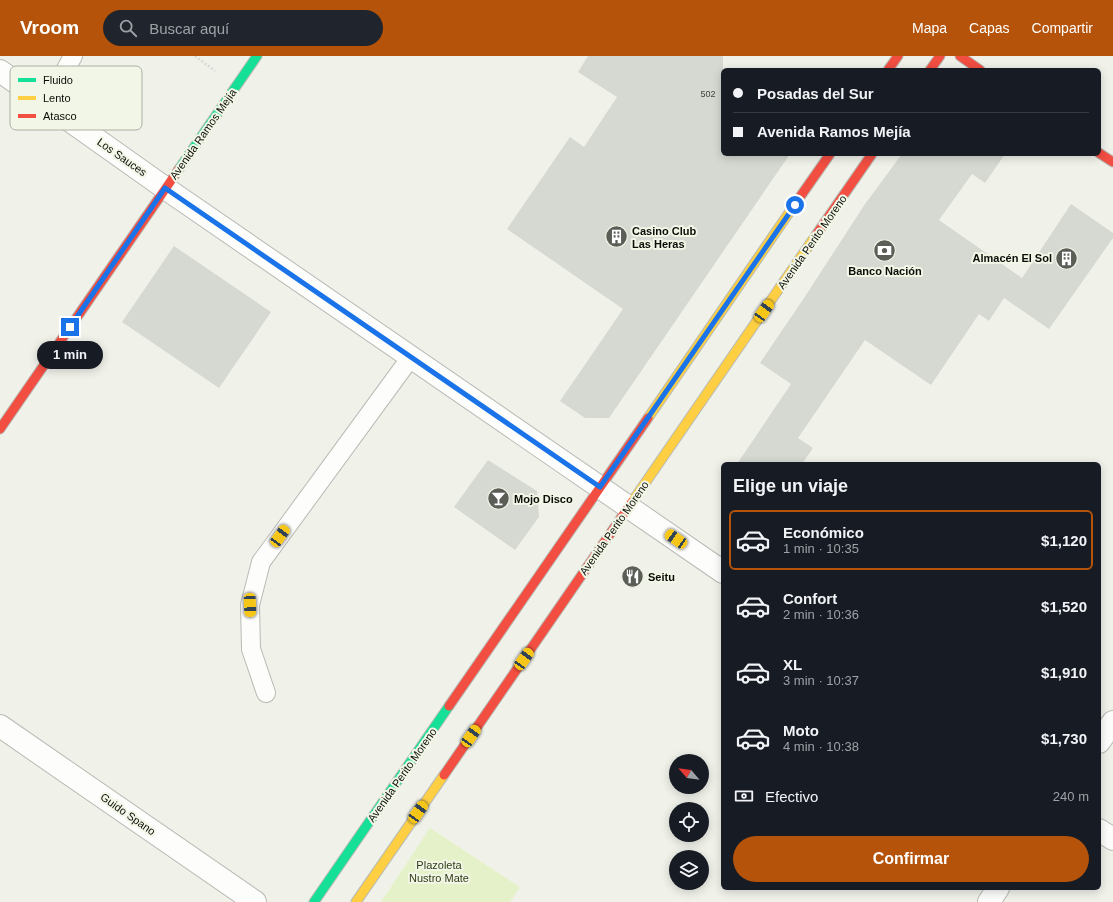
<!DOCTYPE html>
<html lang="es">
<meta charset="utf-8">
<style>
body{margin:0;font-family:Arial,sans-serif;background:#20242c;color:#f1f3f6;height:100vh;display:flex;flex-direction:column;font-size:15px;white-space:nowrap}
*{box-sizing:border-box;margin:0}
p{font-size:13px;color:#9ea1a6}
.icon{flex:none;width:22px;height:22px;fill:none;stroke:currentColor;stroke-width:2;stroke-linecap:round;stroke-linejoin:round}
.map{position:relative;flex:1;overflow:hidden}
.drawer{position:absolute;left:721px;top:406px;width:380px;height:428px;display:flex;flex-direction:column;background:#171b24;border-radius:6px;box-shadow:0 2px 10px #0003}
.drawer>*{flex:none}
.top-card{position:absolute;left:721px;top:12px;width:380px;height:88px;border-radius:6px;box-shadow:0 2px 10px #0003;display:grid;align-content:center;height:88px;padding:0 12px;background:#171b24}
.needle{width:26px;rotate:298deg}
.fabs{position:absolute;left:669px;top:698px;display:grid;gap:8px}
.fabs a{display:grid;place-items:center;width:40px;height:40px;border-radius:50%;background:#171b24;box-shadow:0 2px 10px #0003;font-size:20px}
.end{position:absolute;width:18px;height:18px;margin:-9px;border:5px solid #1a73e8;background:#fff;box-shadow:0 0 0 2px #fff}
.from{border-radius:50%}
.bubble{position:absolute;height:28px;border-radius:14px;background:#171b24;box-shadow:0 2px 10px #0003;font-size:13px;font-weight:600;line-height:28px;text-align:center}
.car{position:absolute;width:12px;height:24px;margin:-12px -6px;border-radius:5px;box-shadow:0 0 3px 1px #0007;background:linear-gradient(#f5c518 24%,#345 0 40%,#f5c518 0 76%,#345 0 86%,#f5c518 0)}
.top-card b{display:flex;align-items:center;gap:14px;height:38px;font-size:15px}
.top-card b+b{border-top:1px solid #363941}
.top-card i{width:10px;height:10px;background:#f1f3f6}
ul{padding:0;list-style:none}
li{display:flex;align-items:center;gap:12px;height:60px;margin:0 8px 6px;padding:0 4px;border:2px solid transparent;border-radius:6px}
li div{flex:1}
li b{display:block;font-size:15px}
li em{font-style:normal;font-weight:600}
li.active{border-color:#b45309}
li>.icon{width:36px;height:36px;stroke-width:1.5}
h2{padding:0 12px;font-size:18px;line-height:48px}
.pay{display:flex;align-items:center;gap:10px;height:44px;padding:0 12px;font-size:15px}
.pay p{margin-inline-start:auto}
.button{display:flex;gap:8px;margin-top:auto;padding:8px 12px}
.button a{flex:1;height:46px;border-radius:24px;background:#b45309;color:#fff;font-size:16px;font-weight:600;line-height:46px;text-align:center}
header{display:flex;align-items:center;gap:24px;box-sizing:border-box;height:56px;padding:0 20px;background:#b45309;color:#fff}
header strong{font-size:19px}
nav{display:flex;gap:22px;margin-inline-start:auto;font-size:14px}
.search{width:280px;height:36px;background:#20242c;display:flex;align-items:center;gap:10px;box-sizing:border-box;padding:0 14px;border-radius:22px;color:#9ea1a6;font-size:15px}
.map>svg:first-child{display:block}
.green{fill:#e5f1c8}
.building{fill:#d6d8d2}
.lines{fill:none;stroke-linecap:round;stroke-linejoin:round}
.lane-casing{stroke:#b8bab4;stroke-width:20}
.street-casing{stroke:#b8bab4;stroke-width:24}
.fast-casing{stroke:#b8bab4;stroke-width:11}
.slow-casing{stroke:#b8bab4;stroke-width:11}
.jam-casing{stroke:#b8bab4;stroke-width:11}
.path{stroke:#d8d9d6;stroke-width:2.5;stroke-dasharray:2 2;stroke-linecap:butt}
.lane{stroke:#fdfdfc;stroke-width:18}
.street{stroke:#fdfdfc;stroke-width:22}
.fast{stroke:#16e098;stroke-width:9}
.slow{stroke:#ffcf43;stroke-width:9}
.jam{stroke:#f24e42;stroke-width:9}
.route{stroke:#1a73e8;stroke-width:5}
.labels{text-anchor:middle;stroke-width:4;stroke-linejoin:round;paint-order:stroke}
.number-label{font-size:9px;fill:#3f413c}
.street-label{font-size:11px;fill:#0b0d08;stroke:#f1f6e6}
.poi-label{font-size:11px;font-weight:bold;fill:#0b0d08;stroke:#f1f6e6;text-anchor:start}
.park-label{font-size:11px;fill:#323c17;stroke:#f1f6e6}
.key{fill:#f1f6e6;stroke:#acb0a3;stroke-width:1}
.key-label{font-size:11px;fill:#0b0d08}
</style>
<header>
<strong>Vroom</strong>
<div class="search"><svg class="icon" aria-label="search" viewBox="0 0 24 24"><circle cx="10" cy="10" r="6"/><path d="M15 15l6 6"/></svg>Buscar aquí</div>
<nav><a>Mapa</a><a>Capas</a><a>Compartir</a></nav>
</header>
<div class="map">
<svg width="1113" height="846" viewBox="0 0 1113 846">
<rect width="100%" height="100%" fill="#f0f2ea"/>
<!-- green -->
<path class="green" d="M430,772L520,831L510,846H381Z"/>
<!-- building -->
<g class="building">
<path d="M588,0H723V98H790L609,362H585L560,345L623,253L507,173L570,81L584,91L617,41L578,16Z"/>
<path d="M902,98H1005L985,127L972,118L939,164L1022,222L1071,148L1113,177V182L1049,273L1004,242L989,265L979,258L931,329L865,284L798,382L813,392L802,408H737L791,328L760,307L804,242L865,148Z"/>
<path d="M174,190L271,256L219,332L122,266Z"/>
<path d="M488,404L537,435L539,461L515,494L454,451Z"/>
</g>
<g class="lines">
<defs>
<g id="lane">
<path d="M47,48L73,0"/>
<path d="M266,637L251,593L250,549L261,506L411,301"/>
</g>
<g id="street">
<path d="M0,15L165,132L723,516"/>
<path d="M0,670L255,846"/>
<path d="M1099,686L1113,666"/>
<path d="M1099,774L1113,783"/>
<path d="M989,846L998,832"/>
</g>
<g id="fast">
<path d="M179,113L257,0"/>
<path d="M314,846L449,650"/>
</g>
<g id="slow">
<path d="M648,362L793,151"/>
<path d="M632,446L816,179"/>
<path d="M356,846L444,719"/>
</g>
<g id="jam">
<path d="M960,0L980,14"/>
<path d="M888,14L898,0"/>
<path d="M930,14L940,0"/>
<path d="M1099,97L1113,106"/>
<path d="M793,151L830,98"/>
<path d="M816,179L872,98"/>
<path d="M0,373L179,113"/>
<path d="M449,650L648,362"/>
<path d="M444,719L632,446"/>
</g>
</defs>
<!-- lane casing -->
<use href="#lane" class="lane-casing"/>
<!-- street casing -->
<use href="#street" class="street-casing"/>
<!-- fast casing -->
<use href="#fast" class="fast-casing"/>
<!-- slow casing -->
<use href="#slow" class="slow-casing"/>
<!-- jam casing -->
<use href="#jam" class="jam-casing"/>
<!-- path -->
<path class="path" d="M195,0L215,15"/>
<!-- lane -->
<use href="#lane" class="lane"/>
<!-- street -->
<use href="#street" class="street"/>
<!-- fast -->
<use href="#fast" class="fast"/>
<!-- slow -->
<use href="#slow" class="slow"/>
<!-- jam -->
<use href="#jam" class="jam"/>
</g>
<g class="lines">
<!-- route -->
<path class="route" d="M70,271L165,132L600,431L795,149"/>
</g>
<!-- icons -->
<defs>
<symbol id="building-disc" viewBox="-11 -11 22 22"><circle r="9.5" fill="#5b5d57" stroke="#f1f6e6"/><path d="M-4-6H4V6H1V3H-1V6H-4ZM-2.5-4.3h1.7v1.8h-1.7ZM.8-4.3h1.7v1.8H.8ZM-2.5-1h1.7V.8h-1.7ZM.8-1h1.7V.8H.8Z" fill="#fff"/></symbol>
<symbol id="bank-disc" viewBox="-11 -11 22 22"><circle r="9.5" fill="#5b5d57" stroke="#f1f6e6"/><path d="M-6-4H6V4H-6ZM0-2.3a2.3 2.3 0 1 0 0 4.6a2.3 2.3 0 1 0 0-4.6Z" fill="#fff"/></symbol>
<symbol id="bar-disc" viewBox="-11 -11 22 22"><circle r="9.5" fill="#5b5d57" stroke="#f1f6e6"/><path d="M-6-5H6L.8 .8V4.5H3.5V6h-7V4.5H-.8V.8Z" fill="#fff"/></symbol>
<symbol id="restaurant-disc" viewBox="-11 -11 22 22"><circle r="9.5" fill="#5b5d57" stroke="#f1f6e6"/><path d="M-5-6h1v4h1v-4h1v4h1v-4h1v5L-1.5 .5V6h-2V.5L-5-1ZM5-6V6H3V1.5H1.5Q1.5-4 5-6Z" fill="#fff"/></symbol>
</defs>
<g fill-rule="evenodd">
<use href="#building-disc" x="604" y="168" width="25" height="25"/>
<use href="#bank-disc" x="872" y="182" width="25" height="25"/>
<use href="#building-disc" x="1054" y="190" width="25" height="25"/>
<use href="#bar-disc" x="486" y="430" width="25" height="25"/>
<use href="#restaurant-disc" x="620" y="508" width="25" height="25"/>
</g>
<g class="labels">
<!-- number labels -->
<g class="number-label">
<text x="708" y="41">502</text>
</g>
<!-- street labels -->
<g class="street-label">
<text transform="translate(203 78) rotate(-55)" y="4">Avenida Ramos Mejía</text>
<text transform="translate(122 101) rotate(35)" y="4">Los Sauces</text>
<text transform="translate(812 186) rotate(-55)" y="4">Avenida Perito Moreno</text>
<text transform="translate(614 472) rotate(-55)" y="4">Avenida Perito Moreno</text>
<text transform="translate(402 719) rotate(-55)" y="4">Avenida Perito Moreno</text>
<text transform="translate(128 758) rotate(35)" y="4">Guido Spano</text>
</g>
<!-- poi labels -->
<g class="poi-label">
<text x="632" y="179">Casino Club<tspan x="632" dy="13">Las Heras</tspan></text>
<text x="1052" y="206" text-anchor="end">Almacén El Sol</text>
<text x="885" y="219" text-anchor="middle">Banco Nación</text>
<text x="514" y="447">Mojo Disco</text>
<text x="648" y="525">Seitu</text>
</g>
<!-- park labels -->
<g class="park-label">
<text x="439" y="813">Plazoleta<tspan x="439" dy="13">Nustro Mate</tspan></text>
</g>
</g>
<!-- legend -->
<rect x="10" y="10" width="132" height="64" rx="6" class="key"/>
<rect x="18" y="22" width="18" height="4" fill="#16e098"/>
<rect x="18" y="40" width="18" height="4" fill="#ffcf43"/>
<rect x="18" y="58" width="18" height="4" fill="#f24e42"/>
<g class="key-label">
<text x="43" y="28">Fluido</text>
<text x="43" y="46">Lento</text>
<text x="43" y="64">Atasco</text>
</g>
</svg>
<div class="fabs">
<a><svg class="needle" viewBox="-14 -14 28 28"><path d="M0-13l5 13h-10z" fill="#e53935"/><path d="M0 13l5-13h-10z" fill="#9ea1a6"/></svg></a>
<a><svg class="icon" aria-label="locate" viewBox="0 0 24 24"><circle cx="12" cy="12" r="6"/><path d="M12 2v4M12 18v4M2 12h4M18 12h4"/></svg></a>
<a><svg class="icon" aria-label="layers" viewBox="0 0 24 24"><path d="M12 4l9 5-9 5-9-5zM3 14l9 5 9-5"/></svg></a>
</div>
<i class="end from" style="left:795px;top:149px"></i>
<i class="end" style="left:70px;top:271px"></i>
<div class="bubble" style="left:37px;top:285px;width:66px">1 min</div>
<i class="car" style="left:764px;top:255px;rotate:35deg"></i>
<i class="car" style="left:280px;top:480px;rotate:36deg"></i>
<i class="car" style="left:676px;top:483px;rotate:304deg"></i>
<i class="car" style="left:250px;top:549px;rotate:178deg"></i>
<i class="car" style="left:524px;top:603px;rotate:35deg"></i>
<i class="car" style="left:471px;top:680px;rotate:35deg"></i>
<i class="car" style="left:418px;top:756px;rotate:35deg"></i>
<div class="top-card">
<b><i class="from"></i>Posadas del Sur</b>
<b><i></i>Avenida Ramos Mejía</b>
</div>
<section class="drawer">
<h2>Elige un viaje</h2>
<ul>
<li class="active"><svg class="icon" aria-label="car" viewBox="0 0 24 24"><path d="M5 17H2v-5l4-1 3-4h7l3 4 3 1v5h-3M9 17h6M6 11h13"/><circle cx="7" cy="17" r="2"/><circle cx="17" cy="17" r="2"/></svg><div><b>Económico</b><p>1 min · 10:35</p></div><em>$1,120</em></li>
<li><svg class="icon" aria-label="car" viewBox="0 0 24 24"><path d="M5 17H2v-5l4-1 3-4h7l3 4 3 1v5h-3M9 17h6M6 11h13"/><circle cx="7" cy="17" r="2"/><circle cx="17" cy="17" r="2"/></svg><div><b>Confort</b><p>2 min · 10:36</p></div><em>$1,520</em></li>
<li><svg class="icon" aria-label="car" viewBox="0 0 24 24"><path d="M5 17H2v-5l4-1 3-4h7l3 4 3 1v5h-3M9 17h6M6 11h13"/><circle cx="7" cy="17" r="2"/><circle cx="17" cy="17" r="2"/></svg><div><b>XL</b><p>3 min · 10:37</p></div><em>$1,910</em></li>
<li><svg class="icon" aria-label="car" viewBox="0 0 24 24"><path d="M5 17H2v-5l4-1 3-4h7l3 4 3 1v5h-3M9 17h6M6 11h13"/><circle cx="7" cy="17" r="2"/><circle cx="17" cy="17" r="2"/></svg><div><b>Moto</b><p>4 min · 10:38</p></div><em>$1,730</em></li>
</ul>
<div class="pay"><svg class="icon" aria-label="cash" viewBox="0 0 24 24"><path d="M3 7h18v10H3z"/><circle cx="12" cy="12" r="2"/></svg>Efectivo<p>240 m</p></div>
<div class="button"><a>Confirmar</a></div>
</section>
</div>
